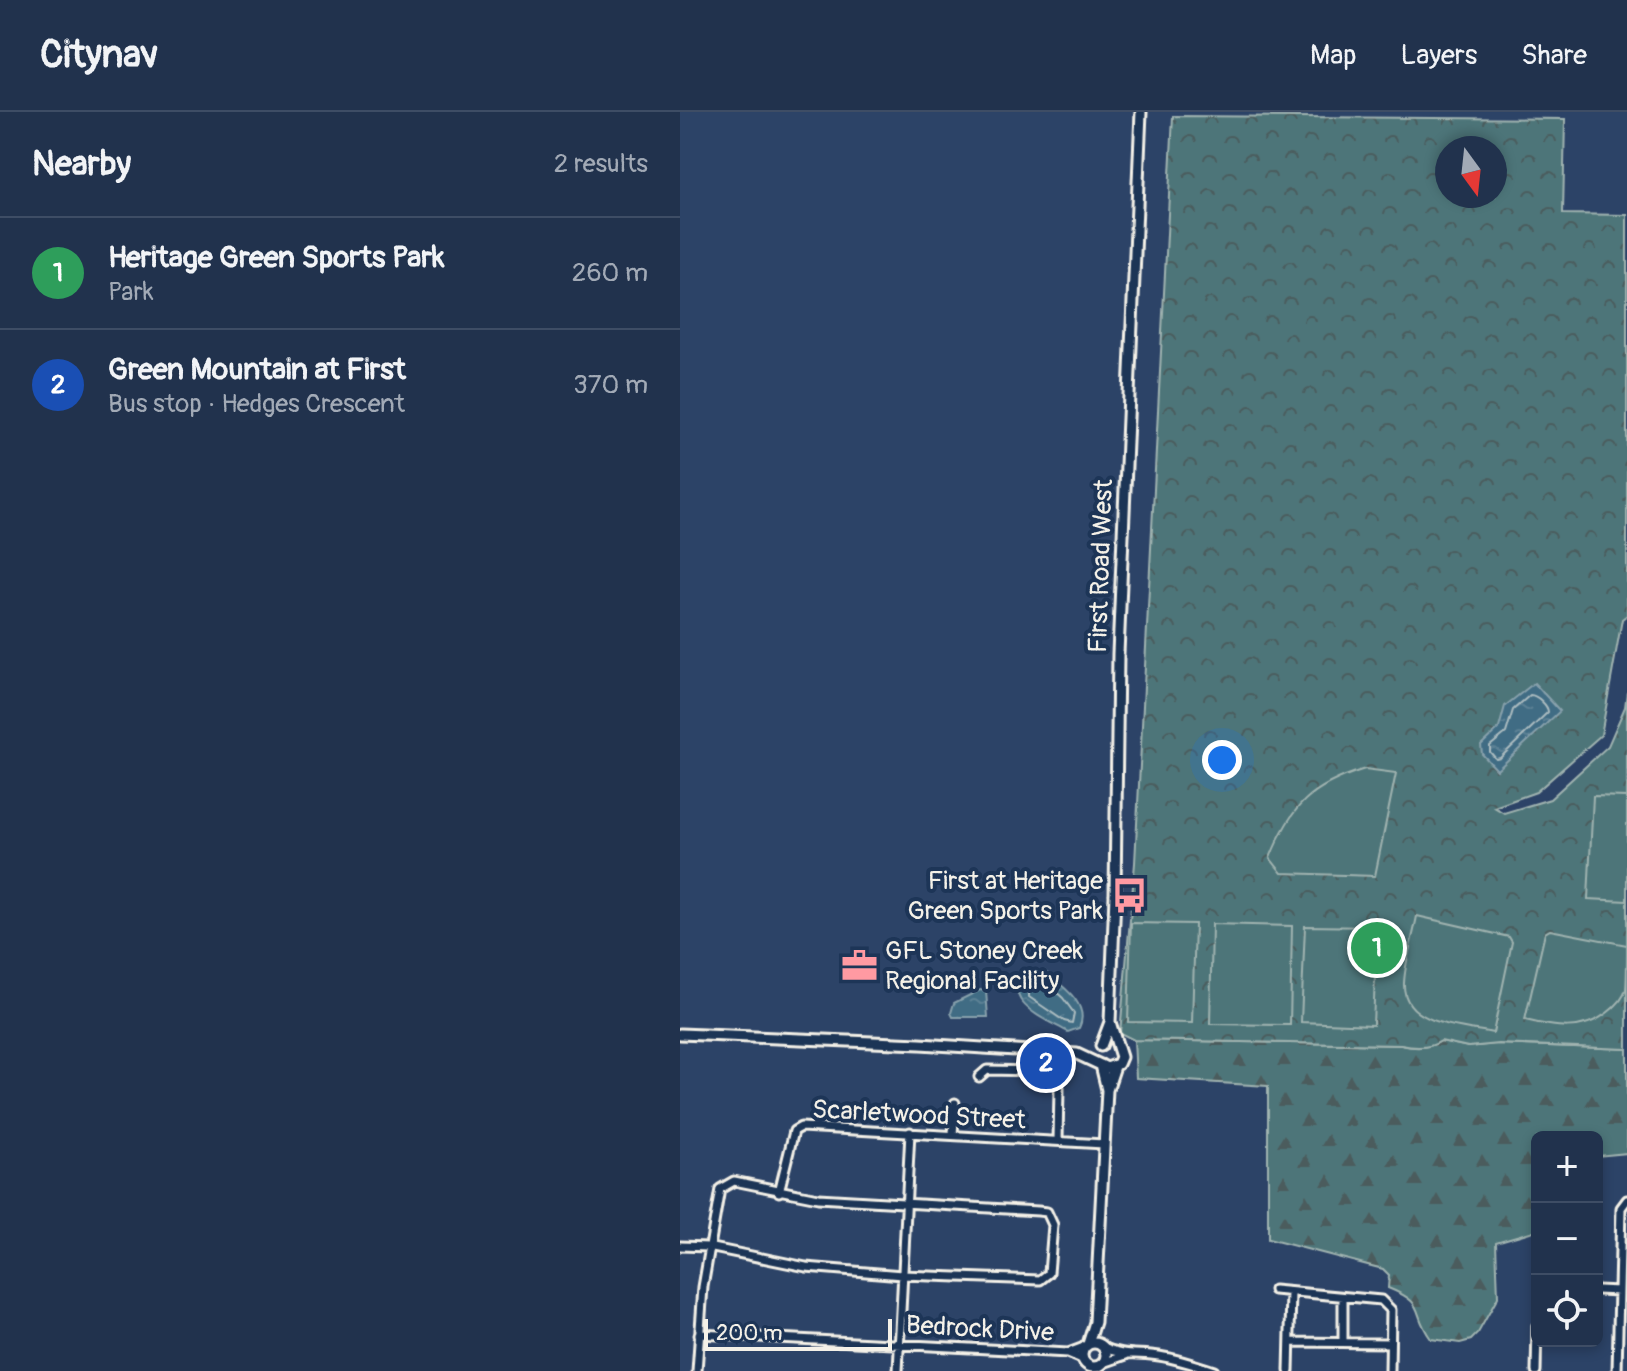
<!DOCTYPE html>
<meta charset="utf-8">
<style>
body{margin:0;font-family:Pangolin,sans-serif;background:#293a54;color:#f1f3f6}
.controls{position:absolute;right:24px;bottom:24px;display:grid;overflow:hidden;border-radius:12px;box-shadow:0 4px 12px #0003}
.controls button{width:72px;height:72px;display:grid;place-items:center;padding:0;border:0;border-bottom:2px solid #3e4d65;background:#21324d;color:#f1f3f6;font:40px sans-serif}
.compass{position:absolute;left:755px;top:24px;width:72px;height:72px;border-radius:50%;background:#21324d;box-shadow:0 4px 12px #0003;rotate:165deg}
.scale{position:absolute;left:24px;bottom:20px;width:188px;box-sizing:border-box;padding-left:8px;border:4px solid #f4f1e8;border-top:0;font-size:22px;line-height:28px;white-space:nowrap;color:#f4f1e8;-webkit-text-stroke:6px #1d3557;paint-order:stroke}
.you{position:absolute;left:542px;top:648px;width:28px;height:28px;margin:-20px;border:6px solid #fff;border-radius:50%;background:#1a73e8;box-shadow:0 0 0 12px #1a73e833}
.badge{display:grid;place-items:center;width:52px;height:52px;border-radius:50%;background:#95b2f1;color:#fff;font-size:26px;font-weight:700}
.pin{position:absolute;translate:-50% -50%;border:4px solid #fff;box-shadow:0 2px 8px #0006}
.list{margin:0;padding:0;list-style:none}
h2{display:flex;justify-content:space-between;align-items:center;height:104px;margin:0;padding:0 32px;font-size:34px}
h2 small{font-size:26px;font-weight:400;color:#a2aab6}
.list li{display:grid;grid-template-columns:52px 1fr auto;gap:24px;align-items:center;box-sizing:border-box;height:112px;padding:0 32px;border-top:2px solid #3e4d65}
.list b{display:block;font-size:30px;white-space:nowrap}
.list p{margin:0;font-size:26px;white-space:nowrap;color:#a2aab6}
.list em{font-size:26px;font-style:normal;color:#a2aab6}
.icon{flex:none;width:44px;height:44px;fill:none;stroke:currentColor;stroke-width:2;stroke-linecap:round;stroke-linejoin:round}
.map{position:relative;flex:none;width:947px;height:1259px;overflow:hidden}
header{display:flex;align-items:center;gap:48px;box-sizing:border-box;height:112px;padding:0 40px;background:#21324d;border-bottom:2px solid #3e4d65}
header strong{font-size:38px}
nav{display:flex;gap:44px;margin-inline-start:auto;font-size:28px}
main{display:flex}
aside{flex:1;background:#21324d}
.map>svg:first-child{display:block}
.forest{fill:url(#forest-firs);stroke:#a0b3b0;stroke-width:2}
.park{fill:url(#park-crowns);stroke:#a0b3b0;stroke-width:2;fill-rule:evenodd}
.pitch{fill:#4d7579;stroke:#a0b3b0;stroke-width:2}
.water{fill:url(#water-ripples);stroke:#88a1ac;stroke-width:2}
.lines{fill:none;stroke-linecap:round;stroke-linejoin:round}
.shore{stroke:#acbcc0;stroke-width:2}
.minor-casing{stroke:#f4f1e8;stroke-width:13}
.tertiary-casing{stroke:#f4f1e8;stroke-width:15}
.minor{stroke:#1d3557;stroke-width:7}
.tertiary{stroke:#1d3557;stroke-width:9}
.labels{text-anchor:middle;stroke-width:8;stroke-linejoin:round;paint-order:stroke}
.street-label{font-size:26px;fill:#f4f1e8;stroke:#1d3557}
.poi-label{font-size:26px;fill:#f4f1e8;stroke:#1d3557;text-anchor:end}
</style>
<header>
<strong>Citynav</strong>
<nav><a>Map</a><a>Layers</a><a>Share</a></nav>
</header>
<main>
<aside>
<h2>Nearby<small>2 results</small></h2>
<ul class="list">
<li><span class="badge" style="background:#2e9e5b">1</span><div><b>Heritage Green Sports Park</b><p>Park</p></div><em>260 m</em></li>
<li><span class="badge" style="background:#1a4fb4">2</span><div><b>Green Mountain at First</b><p>Bus stop · Hedges Crescent</p></div><em>370 m</em></li>
</ul>
</aside>
<div class="map">
<svg width="947" height="1259" viewBox="0 0 947 1259">
<defs>
<pattern id="forest-firs" width="22" height="20" patternUnits="userSpaceOnUse" patternTransform="scale(2)"><rect width="22" height="20" fill="#4d7579"/><path d="M5 1l3.5 6h-7zM16 11l3.5 6h-7z" fill="#4b5c5d"/></pattern>
<pattern id="park-crowns" width="20" height="18" patternUnits="userSpaceOnUse" patternTransform="scale(2)"><rect width="20" height="18" fill="#4d7579"/><path d="M2 6a3 3 0 1 1 6 0M12 15a3 3 0 1 1 6 0" fill="none" stroke="#4b5c5d"/></pattern>
<pattern id="water-ripples" width="26" height="14" patternUnits="userSpaceOnUse" patternTransform="scale(2)"><rect width="26" height="14" fill="#406c84"/><path d="M2 4q2-2 4 0t4 0M15 11q2-2 4 0t4 0" fill="none" stroke="#5c8195"/></pattern>
</defs>
<rect width="100%" height="100%" fill="#2c4367"/>
<filter id="ink" filterUnits="userSpaceOnUse"><feTurbulence type="fractalNoise" baseFrequency=".0125" numOctaves="2"/><feDisplacementMap in="SourceGraphic" scale="16" xChannelSelector="R" yChannelSelector="G"/><feConvolveMatrix kernelMatrix="1 2 1 2 8 2 1 2 1" color-interpolation-filters="sRGB"/></filter>
<g filter="url(#ink)">
<path class="forest" d="M454,928L721,933C734,936 749,937 761,929L788,935L816,932L947,937V1041L917,1044V1025H857V1118L816,1130L818,1185L798,1221L791,1228L780,1231L751,1227C730,1198 748,1192 708,1176L709,1163L703,1157L588,1127V974L456,966Z"/>
<path class="park" d="M493,4L885,7L883,102L947,103V503L942,507L921,623L856,680L814,695L824,701L870,687L928,634L945,595L947,580V937L819,932L788,935L761,929C749,937 735,936 721,933L454,928L440,921L455,751ZM767,36H815V84H767Z"/>
<path class="pitch" d="M685,657L716,661L695,764L602,761L590,746C611,694 630,674 685,657Z
M913,684L947,685V789L908,787Z
M737,804L829,825L832,830L813,921C784,915 722,913 724,871C725,849 733,826 737,804Z
M451,811L515,812L512,911L448,910Z
M532,812L612,814L610,913L530,912Z
M625,814L697,815L693,913L621,910Z
M870,818L947,833C947,846 947,864 946,877C944,886 935,895 927,901C901,921 874,915 845,908L865,821Z"/>
<path class="water" d="M854,571L880,599L817,658L802,642L801,633L819,616L825,594Z
M364,859C381,873 411,892 399,916L388,920C374,912 352,903 342,890C329,873 350,861 364,859Z
M300,878L306,879L308,905H273L271,901L274,891Z"/>
<g class="lines">
<path class="shore" d="M850,583C857,583 868,594 868,600L820,646L816,647L810,640V634L826,621L833,598Z
M363,868L383,886L394,901L392,911L384,909L349,885V873L355,868Z"/>
<defs>
<path id="minor" d="M299,965L307,958L366,959L374,963L379,976L378,1029
M273,1023L275,991
M99,1080L114,1019L121,1015L424,1032
M0,1134L28,1135L126,1155L222,1163L360,1168L369,1161L373,1113L367,1100L358,1099L138,1086L54,1069L40,1077L23,1175L17,1259
M594,1178L701,1188L711,1198L710,1259
M917,1178L939,1179
M19,1222L388,1241L402,1247
M610,1230L710,1231
M663,1230V1185
M423,1235C442,1244 459,1241 479,1244C498,1247 516,1253 534,1259
M388,1241L404,1235
M423,1251L446,1243
M218,1259L230,1020
M609,1259L611,1180
M856,1259L857,1214
M937,1259L941,1096L947,1088"/>
<path id="tertiary" d="M0,922L240,932L397,942L427,956L438,952L441,945L430,910
M421,934L430,910L435,783L438,542L461,0
M421,953L427,978
M402 1243a12 12 0 1 1 24 0a12 12 0 1 1-24 0Z
M408,1232L415,1210L427,978L435,954"/>
</defs>
<use href="#minor" class="minor-casing"/>
<use href="#tertiary" class="tertiary-casing"/>
<use href="#minor" class="minor"/>
<use href="#tertiary" class="tertiary"/>
</g>
</g>
<defs>
<symbol id="bus-bare" viewBox="-9 -9 18 18"><path d="M-5-6H5V4H4V6H2V4H-2V6H-4V4H-5ZM-3.5-4V0h7V-4ZM-3.5 1.2v1.5H-2V1.2ZM2 1.2v1.5H3.5V1.2Z" fill="#ff9aa2" stroke="#1d3557" stroke-width="2.5" paint-order="stroke"/></symbol>
<symbol id="office-bare" viewBox="-9 -9 18 18"><path d="M-6-3h4V-5.5h4V-3h4V5H-6ZM-1-4.5V-3h2v-1.5ZM-6 0V1H6V0Z" fill="#ff9aa2" stroke="#1d3557" stroke-width="2.5" paint-order="stroke"/></symbol>
</defs>
<g fill-rule="evenodd">
<use href="#bus-bare" x="424" y="758" width="51" height="51"/>
<use href="#office-bare" x="154" y="828" width="51" height="51"/>
</g>
<g class="labels">
<g class="street-label">
<text transform="translate(420 454) rotate(-88)" y="9">First Road West</text>
<text transform="translate(239 1002) rotate(3)" y="9">Scarletwood Street</text>
<text transform="translate(300 1216) rotate(3)" y="9">Bedrock Drive</text>
</g>
<g class="poi-label">
<text x="423" y="777">First at Heritage<tspan x="423" dy="30">Green Sports Park</tspan></text>
<text x="205" y="847" text-anchor="start">GFL Stoney Creek<tspan x="205" dy="30">Regional Facility</tspan></text>
</g>
</g>
</svg>
<div class="controls">
<button>+</button>
<button>−</button>
<button><svg class="icon" aria-label="locate" viewBox="0 0 24 24"><circle cx="12" cy="12" r="6"/><path d="M12 2v4M12 18v4M2 12h4M18 12h4"/></svg></button>
</div>
<svg class="compass" viewBox="-18 -18 36 36"><path d="M0-13l5 13h-10z" fill="#e53935"/><path d="M0 13l5-13h-10z" fill="#a2aab6"/></svg>
<div class="scale">200 m</div>
<div class="you"></div>
<div class="pin badge" style="left:697px;top:836px;background:#2e9e5b">1</div>
<div class="pin badge" style="left:366px;top:951px;background:#1a4fb4">2</div>
</div>
</main>
